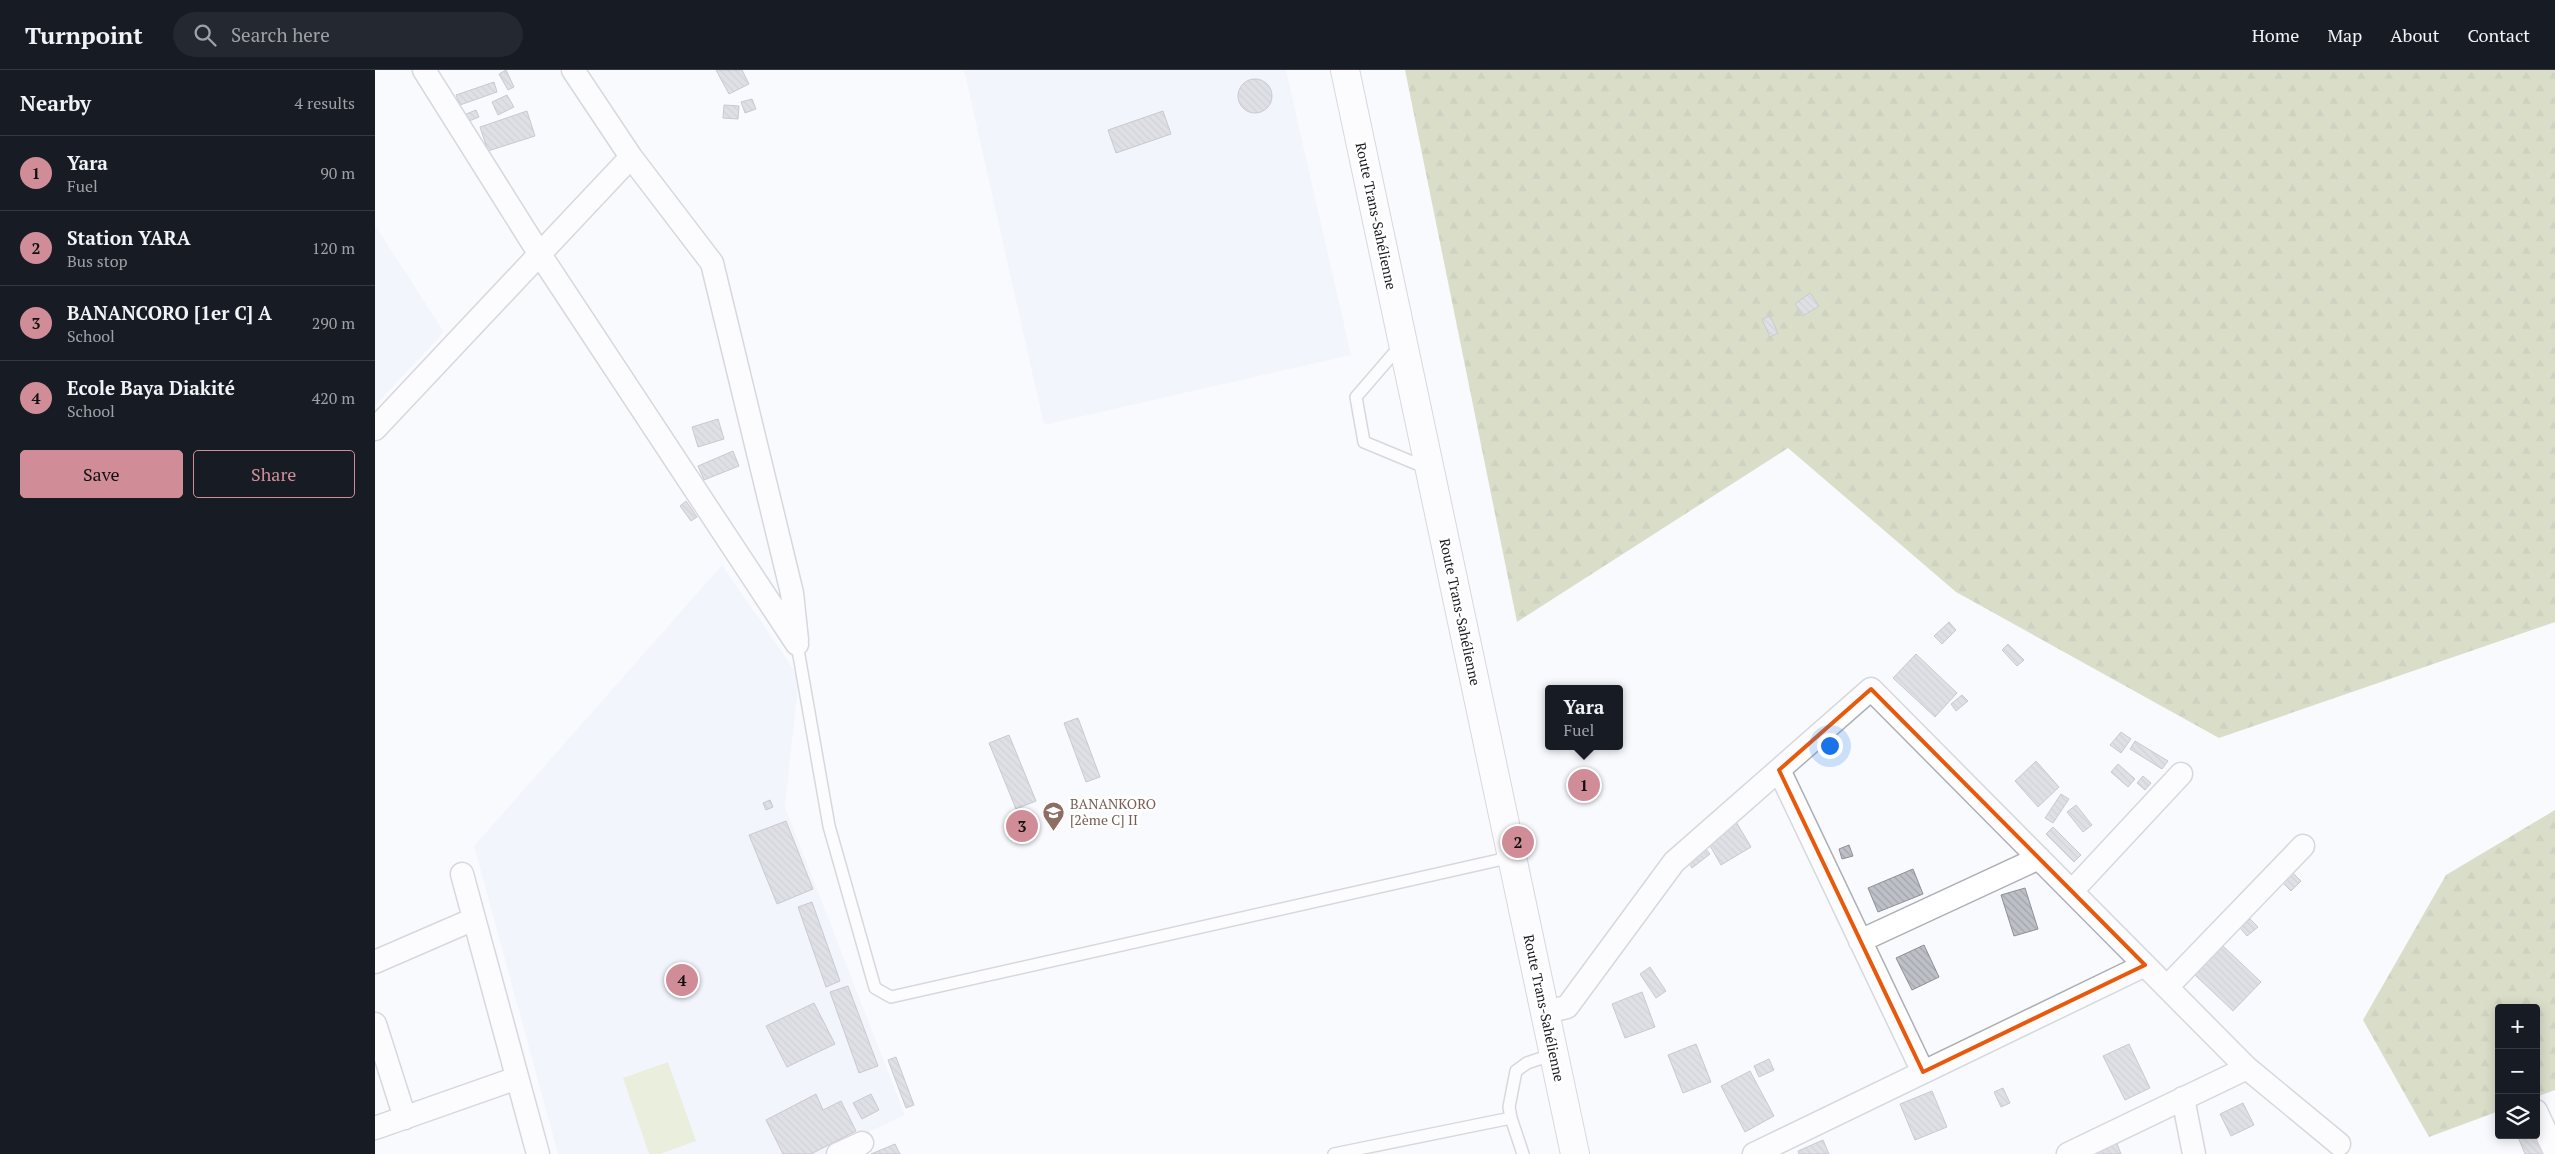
<!DOCTYPE html>
<meta charset="utf-8">
<style>
body{margin:0;font-family:"PT Serif",serif;background:#242831;color:#f1f3f6}
.controls{position:absolute;right:15px;bottom:15px;display:grid;overflow:hidden;border-radius:5px;box-shadow:0 2px 12px #0003}
.controls button{width:45px;height:45px;display:grid;place-items:center;padding:0;border:0;border-bottom:1px solid #363941;background:#171b24;color:#f1f3f6;font:25px sans-serif}
.you{position:absolute;left:1454px;top:675px;width:18px;height:18px;margin:-12px;border:4px solid #fff;border-radius:50%;background:#1a73e8;box-shadow:0 0 0 8px #1a73e833}
.badge{display:grid;place-items:center;width:32px;height:32px;border-radius:50%;background:#d08d97;color:#111;font-size:16px;font-weight:700}
.pin{position:absolute;translate:-50% -50%;border:2px solid #fff;box-shadow:0 1px 5px #0006}
.popup{position:absolute;left:1170px;top:615px;width:78px;height:65px;box-sizing:border-box;display:grid;place-content:center;border-radius:5px;background:#171b24;filter:drop-shadow(0 1px 4px #0005);font-size:16px;white-space:nowrap;color:#9ea1a6}
.popup b{font-size:19px;color:#f1f3f6}
.popup::after{content:'';position:absolute;left:50%;top:100%;margin-left:-10px;border:10px solid transparent;border-top-color:#171b24}
.list{margin:0;padding:0;list-style:none}
h2{display:flex;justify-content:space-between;align-items:center;height:65px;margin:0;padding:0 20px;font-size:21px}
h2 small{font-size:16px;font-weight:400;color:#9ea1a6}
.list li{display:grid;grid-template-columns:32px 1fr auto;gap:15px;align-items:center;box-sizing:border-box;height:75px;padding:0 20px;border-top:1px solid #363941}
.list b{display:block;font-size:19px;white-space:nowrap}
.list p{margin:0;font-size:16px;white-space:nowrap;color:#9ea1a6}
.list em{font-size:16px;font-style:normal;color:#9ea1a6}
.actions{display:flex;gap:10px;padding:15px 20px}
.actions a{flex:1;padding:11px 0;border:1px solid #d08d97;border-radius:5px;text-align:center;font-size:18px;color:#d08d97}
.actions .main{background:#d08d97;color:#111}
.icon{flex:none;width:28px;height:28px;fill:none;stroke:currentColor;stroke-width:2;stroke-linecap:round;stroke-linejoin:round}
.map{position:relative;flex:none;width:2180px;height:1084px;overflow:hidden}
header{display:flex;align-items:center;gap:30px;box-sizing:border-box;height:70px;padding:0 25px;background:#171b24;border-bottom:1px solid #363941}
header strong{font-size:24px}
nav{display:flex;gap:28px;margin-inline-start:auto;font-size:18px}
.search{width:350px;height:45px;background:#242831;display:flex;align-items:center;gap:12px;box-sizing:border-box;padding:0 18px;border-radius:28px;color:#9ea1a6;font-size:19px}
main{display:flex}
aside{flex:1;background:#171b24}
.map>svg:first-child{display:block}
.built{fill:#ecf0fc}
.forest{fill:url(#forest-firs)}
.pitch{fill:#d7e0b4}
.building{fill:url(#building-back-hatch);stroke:#8d8f97}
.lines{fill:none;stroke-linecap:round;stroke-linejoin:round}
.lane-casing{stroke:#adafb7;stroke-width:14}
.street-casing{stroke:#adafb7;stroke-width:25}
.highway-casing{stroke:#adafb7;stroke-width:30}
.lane{stroke:#fff;stroke-width:11}
.street{stroke:#fff;stroke-width:22}
.highway{stroke:#fff;stroke-width:28}
.marked{fill:none;stroke:#e8590c;stroke-width:4;stroke-linejoin:round}
.labels{text-anchor:middle;stroke-width:5;stroke-linejoin:round;paint-order:stroke}
.street-label{font-size:14px;fill:#1b1c1f;stroke:#fff}
.education-label{font-size:14px;fill:#785e54;stroke:#fff;text-anchor:start}
</style>
<header>
<strong>Turnpoint</strong>
<div class="search"><svg class="icon" aria-label="search" viewBox="0 0 24 24"><circle cx="10" cy="10" r="6"/><path d="M15 15l6 6"/></svg>Search here</div>
<nav><a>Home</a><a>Map</a><a>About</a><a>Contact</a></nav>
</header>
<main>
<aside>
<h2>Nearby<small>4 results</small></h2>
<ul class="list">
<li><span class="badge">1</span><div><b>Yara</b><p>Fuel</p></div><em>90 m</em></li>
<li><span class="badge">2</span><div><b>Station YARA</b><p>Bus stop</p></div><em>120 m</em></li>
<li><span class="badge">3</span><div><b>BANANCORO [1er C] A</b><p>School</p></div><em>290 m</em></li>
<li><span class="badge">4</span><div><b>Ecole Baya Diakité</b><p>School</p></div><em>420 m</em></li>
</ul>
<div class="actions"><a class="main">Save</a><a>Share</a></div>
</aside>
<div class="map">
<svg width="2180" height="1084" viewBox="0 0 2180 1084">
<defs>
<pattern id="forest-firs" width="22" height="20" patternUnits="userSpaceOnUse" patternTransform="scale(1.25)"><rect width="22" height="20" fill="#b3bd8a"/><path d="M5 1l3.5 6h-7zM16 11l3.5 6h-7z" fill="#99a277"/></pattern>
<pattern id="building-back-hatch" width="6" height="6" patternUnits="userSpaceOnUse" patternTransform="scale(1.25)"><rect width="6" height="6" fill="#bec0c8"/><path d="M-1 5l2 2M0 0l6 6M5-1l2 2" fill="none" stroke="#a3a4ab"/></pattern>
</defs>
<rect width="100%" height="100%" fill="#f9fafe"/>
<path class="built" d="M589,0H911L976,285L669,355Z
M0,155L69,262L0,336Z
M347,495L424,607L410,737L530,1045L447,1084H183L99,776Z"/>
<path class="forest" d="M1030,0H2180V552L1844,668L1581,522L1413,378L1142,552Z
M2180,740V1020L2161,1027V938H2124V1041L2054,1067L1988,950L2071,805Z"/>
<path class="pitch" d="M293,992L321,1071L285,1084H274L248,1008Z"/>
<path class="building" d="M131,0L139,17L133,20L124,4Z
M341,0H367L374,14L354,24Z
M863 26a17 17 0 1 1 34 0a17 17 0 1 1-34 0Z
M119,12L122,22L85,35L81,25Z
M132,25L139,37L123,45L117,32Z
M377,29L381,39L370,43L366,32Z
M349,35L364,36L363,49L348,48Z
M101,40L104,47L87,54L84,47Z
M152,41L160,66L113,81L105,57Z
M788,41L796,64L741,83L733,60Z
M1435,223L1444,236L1428,246L1420,234Z
M1395,246L1403,263L1395,267L1387,249Z
M343,349L349,369L323,377L317,357Z
M358,381L364,396L329,410L323,396Z
M311,431L322,447L316,451L305,436Z
M1574,552L1581,560L1567,574L1559,566Z
M1633,574L1649,590L1642,596L1627,580Z
M1541,584L1582,623L1560,647L1518,608Z
M1587,625L1593,631L1581,641L1576,634Z
M703,648L725,707L711,712L689,653Z
M1746,662L1756,669L1746,683L1735,675Z
M634,665L661,731L641,739L614,673Z
M1760,671L1793,691L1787,699L1755,679Z
M1661,691L1684,717L1663,737L1640,711Z
M1743,694L1760,709L1753,717L1736,702Z
M1768,706L1776,713L1770,720L1762,713Z
M1686,724L1694,729L1678,753L1670,748Z
M395,730L398,737L391,740L388,733Z
M1701,735L1717,755L1708,762L1692,742Z
M1360,750L1376,777L1346,795L1330,767Z
M411,751L438,819L402,834L374,765Z
M1678,757L1706,785L1699,792L1671,764Z
M1327,774L1335,784L1317,798L1310,788Z
M1474,775L1478,786L1467,789L1464,779Z
M1538,799L1548,824L1503,842L1493,818Z
M1916,801L1926,811L1916,821L1906,811Z
M1650,818L1663,859L1639,866L1626,825Z
M437,832L465,911L451,917L423,837Z
M1875,849L1883,857L1872,866L1865,858Z
M1549,875L1564,907L1537,920L1521,888Z
M1848,876L1886,912L1858,941L1820,905Z
M1275,897L1291,921L1281,928L1265,904Z
M473,916L503,996L484,1003L455,922Z
M1267,922L1280,957L1250,968L1237,934Z
M439,933L460,974L412,997L391,956Z
M1321,974L1336,1012L1308,1023L1293,985Z
M1754,974L1775,1018L1750,1030L1728,986Z
M521,987L539,1035L531,1038L513,990Z
M1394,989L1399,1000L1384,1007L1379,996Z
M1375,1001L1399,1046L1370,1062L1346,1016Z
M1628,1018L1635,1033L1626,1037L1619,1022Z
M1557,1021L1572,1057L1540,1070L1525,1034Z
M441,1024L448,1040L466,1031L481,1061L436,1084H408L391,1050Z
M496,1024L504,1040L487,1049L478,1033Z
M1868,1033L1879,1055L1856,1066L1845,1044Z
M2146,1065H2161L2172,1084H2150L2143,1067Z
M1448,1070L1454,1084H1424L1423,1081Z
M1741,1071L1746,1084H1711Z
M520,1074L525,1084H496Z"/>
<g class="lines">
<defs>
<path id="lane" d="M1025,276L981,327L989,372L1054,399
M422,574L454,756L500,918L516,927L1137,787
M1136,1048L1148,1084
M959,1084L1136,1048L1134,1037L1141,1001L1152,993L1179,984"/>
<path id="street" d="M49,0L164,183L422,574
M198,0L256,87L337,193L417,523L422,570
M0,359L256,87
M1404,700L1548,1002
M87,804L163,1084
M1697,821L1806,704
M1485,871L1664,788
M0,892L99,849
M1792,917L1928,776
M1170,942L1192,937L1299,792L1496,619L1872,998L1964,1074
M0,954L30,1048
M1808,1028L1819,1084
M2161,1041L2180,1082
M0,1058L142,1008
M463,1084L487,1073
M1379,1084L1770,895
M1693,1084L1872,998"/>
<path id="highway" d="M970,0L1200,1084"/>
</defs>
<use href="#lane" class="lane-casing"/>
<use href="#street" class="street-casing"/>
<use href="#highway" class="highway-casing"/>
<use href="#lane" class="lane"/>
<use href="#street" class="street"/>
<use href="#highway" class="highway"/>
</g>
<path d="M0 0H2180V1084H0ZM1496,619L1770,895L1548,1002L1404,700Z" fill="#f9fafe" fill-opacity=".55" fill-rule="evenodd"/>
<path class="marked" d="M1496,619L1770,895L1548,1002L1404,700Z"/>
<defs>
<symbol id="school-pin" viewBox="-11 -11 22 30"><path d="M0 17L-7.5 6A9.5 9.5 0 1 1 7.5 6Z" fill="#8d6e63" stroke="#fff"/><path d="M0-5L7-2L0 1L-7-2ZM-4 1L0 2.5L4 1V4Q0 6-4 4Z" fill="#fff"/></symbol>
</defs>
<g fill-rule="evenodd">
<use href="#school-pin" x="666" y="730" width="25" height="34"/>
</g>
<g class="labels">
<g class="street-label">
<text transform="translate(1001 146) rotate(78)" y="5">Route Trans-Sahélienne</text>
<text transform="translate(1085 542) rotate(78)" y="5">Route Trans-Sahélienne</text>
<text transform="translate(1169 938) rotate(78)" y="5">Route Trans-Sahélienne</text>
</g>
<g class="education-label">
<text x="695" y="739">BANANKORO<tspan x="695" dy="16">[2ème C] II</tspan></text>
</g>
</g>
</svg>
<div class="controls">
<button>+</button>
<button>−</button>
<button><svg class="icon" aria-label="layers" viewBox="0 0 24 24"><path d="M12 4l9 5-9 5-9-5zM3 14l9 5 9-5"/></svg></button>
</div>
<div class="you"></div>
<div class="pin badge" style="left:1209px;top:715px">1</div>
<div class="popup"><b>Yara</b>Fuel</div>
<div class="pin badge" style="left:1143px;top:772px">2</div>
<div class="pin badge" style="left:647px;top:756px">3</div>
<div class="pin badge" style="left:307px;top:910px">4</div>
</div>
</main>
